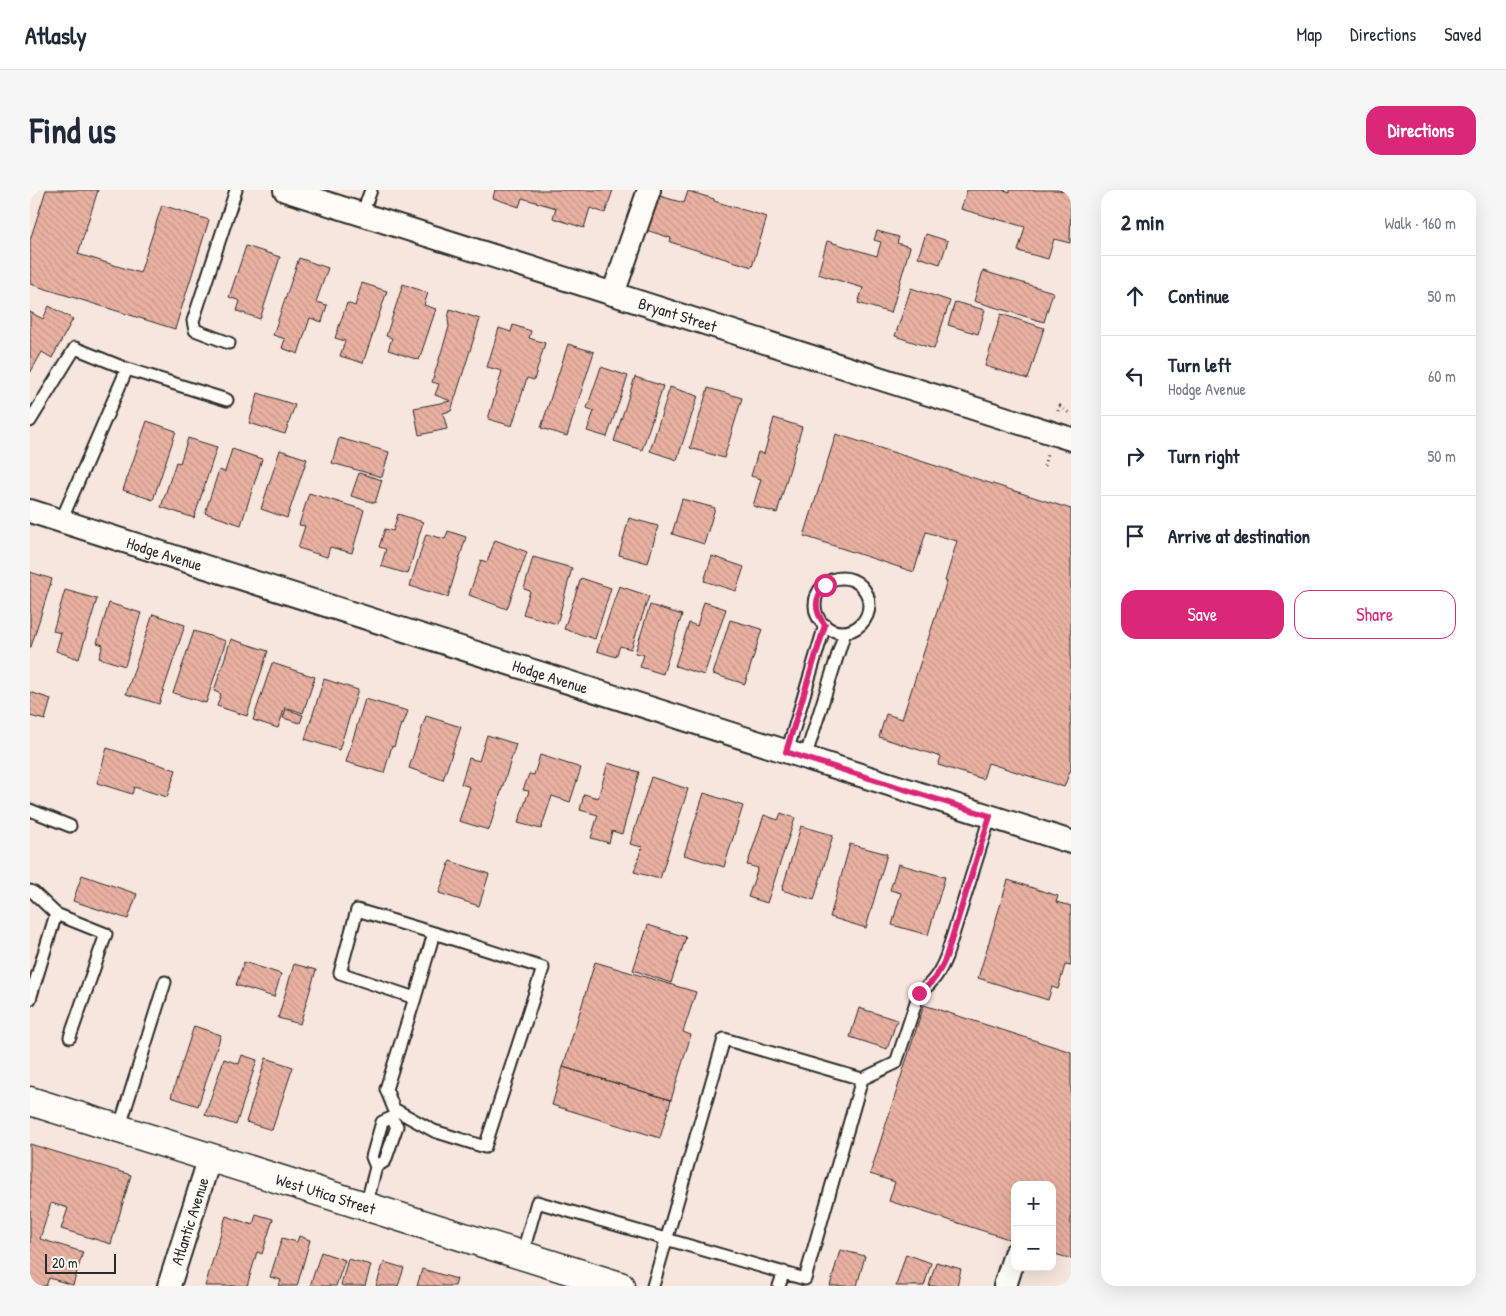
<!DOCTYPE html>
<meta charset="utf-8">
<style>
body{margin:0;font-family:"Patrick Hand",sans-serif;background:#f6f6f7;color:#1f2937}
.controls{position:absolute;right:15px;bottom:15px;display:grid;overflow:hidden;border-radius:10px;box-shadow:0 5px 20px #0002}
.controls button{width:45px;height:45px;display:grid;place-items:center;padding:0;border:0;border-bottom:1px solid #e0e1e3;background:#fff;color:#1f2937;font:25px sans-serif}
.scale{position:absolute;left:15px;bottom:12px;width:71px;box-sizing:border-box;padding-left:5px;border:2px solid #2b2b2b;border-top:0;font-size:14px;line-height:18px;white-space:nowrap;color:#2b2b2b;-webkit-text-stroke:4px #fdfcf7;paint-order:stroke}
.stop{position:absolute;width:15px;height:15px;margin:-11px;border:4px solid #db2777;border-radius:50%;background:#fff}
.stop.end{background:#db2777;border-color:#fff;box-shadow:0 1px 5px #0008}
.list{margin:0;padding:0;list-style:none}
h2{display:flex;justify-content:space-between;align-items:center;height:65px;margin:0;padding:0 20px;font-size:21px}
h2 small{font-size:16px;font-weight:400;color:#747a83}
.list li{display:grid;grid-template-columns:32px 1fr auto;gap:15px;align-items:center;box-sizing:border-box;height:80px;padding:0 20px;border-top:1px solid #e0e1e3}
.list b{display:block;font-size:19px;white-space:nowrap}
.list p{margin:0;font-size:16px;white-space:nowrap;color:#747a83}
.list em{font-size:16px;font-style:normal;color:#747a83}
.actions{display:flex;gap:10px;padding:15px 20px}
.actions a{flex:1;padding:11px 0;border:1px solid #db2777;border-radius:15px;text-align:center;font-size:18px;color:#db2777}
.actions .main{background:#db2777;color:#fff}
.icon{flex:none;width:28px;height:28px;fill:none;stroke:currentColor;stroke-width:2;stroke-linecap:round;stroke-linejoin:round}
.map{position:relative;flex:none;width:1041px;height:1096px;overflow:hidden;border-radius:15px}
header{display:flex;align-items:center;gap:30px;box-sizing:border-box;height:70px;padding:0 25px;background:#fff;border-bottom:1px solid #e0e1e3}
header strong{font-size:24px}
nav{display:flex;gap:28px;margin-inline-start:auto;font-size:18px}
.intro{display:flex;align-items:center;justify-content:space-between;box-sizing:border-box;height:120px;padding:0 30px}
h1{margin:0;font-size:35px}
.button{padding:12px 22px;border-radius:15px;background:#db2777;color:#fff;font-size:18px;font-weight:700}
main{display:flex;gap:30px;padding:0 30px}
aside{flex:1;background:#fff;border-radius:15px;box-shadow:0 5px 20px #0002}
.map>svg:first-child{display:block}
.building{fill:url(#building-back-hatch);stroke:#2b2b2b}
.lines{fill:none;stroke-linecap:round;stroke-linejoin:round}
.service-casing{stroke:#2b2b2b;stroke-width:15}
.minor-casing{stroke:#2b2b2b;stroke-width:26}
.tertiary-casing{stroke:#2b2b2b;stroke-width:31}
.path{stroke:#2b2b2b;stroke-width:3;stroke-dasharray:1 4;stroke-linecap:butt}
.service{stroke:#fdfcf7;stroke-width:11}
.minor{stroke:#fdfcf7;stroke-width:22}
.tertiary{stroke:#fdfcf7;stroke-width:28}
.route{stroke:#db2777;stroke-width:6}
.labels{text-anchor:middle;stroke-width:4;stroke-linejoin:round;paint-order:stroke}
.street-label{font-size:16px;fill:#2b2b2b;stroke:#fdfcf7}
</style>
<header>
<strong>Atlasly</strong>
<nav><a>Map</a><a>Directions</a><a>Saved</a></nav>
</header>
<div class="intro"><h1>Find us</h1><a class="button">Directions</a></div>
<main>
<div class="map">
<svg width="1041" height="1096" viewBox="0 0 1041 1096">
<defs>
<pattern id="building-back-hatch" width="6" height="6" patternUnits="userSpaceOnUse" patternTransform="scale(1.25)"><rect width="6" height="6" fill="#e9b1a1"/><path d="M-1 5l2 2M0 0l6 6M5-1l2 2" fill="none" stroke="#c8988b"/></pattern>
</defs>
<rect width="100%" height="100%" fill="#f7e6dd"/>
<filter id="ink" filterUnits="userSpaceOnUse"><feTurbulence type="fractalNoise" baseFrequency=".02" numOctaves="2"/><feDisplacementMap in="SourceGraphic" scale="10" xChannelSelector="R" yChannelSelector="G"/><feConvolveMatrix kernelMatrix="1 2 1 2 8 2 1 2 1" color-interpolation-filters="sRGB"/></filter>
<g filter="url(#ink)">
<path class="building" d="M16,0H68L48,64L110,83L132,15L179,30L145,139L0,94V50Z
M465,0H583L575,23L560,18L554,38L523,28L526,18L492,8L489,17L463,8Z
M937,0H974L980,2V0H1029L1041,3L1040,53L1024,49L1018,69L988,61L995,37L931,19Z
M658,1L684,9V11L737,27L722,77L640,52L641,48L616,40L626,5L654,13Z
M847,41L869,47L867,53L880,57L861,123L828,113L833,98L788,84L797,51L847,66L851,52L844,50Z
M896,44L918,51L910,74L888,67Z
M216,56L250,67L230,129L207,121L210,111L199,107Z
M269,68L298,78L286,112L297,115L292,132L280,128L268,164L252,158L255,149L243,145Z
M953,81L1023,102L1014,132L944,111Z
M332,93L357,101L333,173L310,166L315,151L305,148L317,113L325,116Z
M373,94L398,103L394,115L406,119L389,170L358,160L362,148L356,146Z
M881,98L920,111L904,159L865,146Z
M925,112L955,120L948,144L918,135Z
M19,116L43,129L22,168L12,162L0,183V122L13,129Z
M420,119L450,129L421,221L413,223L417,239L389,245L384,218L421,211L405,205L409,194L402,192L419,137L418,129Z
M971,124L1014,138L998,189L955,176Z
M483,135L501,141L499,148L515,153L504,190L497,188L482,236L458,229L472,181L457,177L469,138L481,142Z
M538,154L564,162L537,246L511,238Z
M571,177L598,186L577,247L557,241L564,221L557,218Z
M605,187L633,196L612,260L584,251Z
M640,197L668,206L647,270L620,261Z
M678,198L712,208L694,268L660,258Z
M228,203L265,215L255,244L219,233Z
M744,228L772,237L747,323L723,316L731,289L721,286L728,262L734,264Z
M117,231L146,241L123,310L93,300Z
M806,244L1041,319V579L1034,597L958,573L953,589L908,575L911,567L849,547L856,524L872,529L917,391H915L927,351L896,342L884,382L774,346Z
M158,248L187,257L164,328L131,317L146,272L150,273Z
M309,248L359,262L352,287L302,273Z
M202,259L232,269L211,335L175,323L189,280L195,282Z
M250,260L277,269L257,328L231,319Z
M329,283L352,290L345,313L321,306Z
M279,303L334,320L322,363L300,357L297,367L268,358L275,336L269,335Z
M652,309L685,318L674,354L642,344Z
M368,324L393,332L378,384L351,376L356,359L349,357L355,339L363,341Z
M599,328L628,336L618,373L589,365Z
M418,341L436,347L418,407L380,396L396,344L415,349Z
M465,350L497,362L477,419L439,405L451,370L457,372Z
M682,366L714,377L706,401L674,391Z
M503,367L542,378L527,434L493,424L500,401L494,399Z
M0,382L22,389L1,457H0Z
M551,388L581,398L565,449L534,439Z
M589,396L619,406L601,459L590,456L586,467L567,461Z
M35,400L67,409L49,469L26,461L31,443L23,441Z
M674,412L696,419L674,485L645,476L659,433L667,436Z
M79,413L111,423L95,476L69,468L73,455L67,453Z
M620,415L652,425L633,484L610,477L614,465L605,463Z
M123,424L155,435L129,514L96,504Z
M700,430L732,439L715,494L683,484Z
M164,441L196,451L176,513L143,503Z
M201,449L238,461L217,526L187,516L191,504L184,501Z
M242,473L285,487L273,523L255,517L248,538L223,530Z
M294,489L328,500L309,560L275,549Z
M0,502L21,509L15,530L0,526Z
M335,509L378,521L373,535L371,534L364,557L362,556L354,583L316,572Z
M256,519L273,525L270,533L253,528Z
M396,526L431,537L413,590L379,578Z
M457,545L486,554L459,640L429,631L440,597L431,594L439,568L449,571Z
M77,558L146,580L137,607L104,597L102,604L67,593Z
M510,565L551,578L540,612L522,606L511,639L488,633L499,601L493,600L499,584L504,585Z
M578,573L609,582L592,644L582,641L579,653L561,648L568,625L550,620L554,604L568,608Z
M621,587L658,599L630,689L604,682L612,657L600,654Z
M674,603L713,616L694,677L654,665Z
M751,623L765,628L737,713L718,707L728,678L717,675L734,625L748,630Z
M771,636L803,645L784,710L752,700Z
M820,654L857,664L836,738L800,727Z
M420,671L459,684L449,716L409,703Z
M868,674L915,687L898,745L862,735L871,703L860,700Z
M52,685L107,704L98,729L43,711Z
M978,690L1028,706L1026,712L1041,716V776L1035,775L1028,799L1022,797L1018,810L948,788Z
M618,735L656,747L641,793L603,780Z
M214,772L251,784L244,807L206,795Z
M565,772L666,802L653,842L661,845L641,910L533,877Z
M264,774L286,780L270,834L248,828Z
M894,815L1041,862V1069L1022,1063V995H985V1051L859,1011L865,992L840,984Z
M829,818L867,830L857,859L820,847Z
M164,836L191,845L168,916L141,907Z
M212,865L227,870L206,935L175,925L194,869L209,874Z
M236,868L263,877L242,940L216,932Z
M533,877L641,910L630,948L522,915Z
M0,954L101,985L81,1054L31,1039L38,1018L21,1013L10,1049L53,1062L43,1095L19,1088L16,1096H0Z
M226,1024L243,1029L232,1064L227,1062L217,1096H175L196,1026L223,1035Z
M269,1046L280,1050L267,1096H249L251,1090L240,1087L252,1048L267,1052Z
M810,1060L835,1066L827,1096H800Z
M291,1062L315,1070L306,1096H280Z
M876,1064L901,1073L894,1096H866Z
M318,1069L341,1075L335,1096H313L311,1095Z
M354,1072L374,1078L368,1096H346Z
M906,1072L931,1079L927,1096H899Z
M392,1079L427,1089L425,1096H387Z"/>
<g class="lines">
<defs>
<path id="service" d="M332,24L341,0
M199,153L165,140L163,131L206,0
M0,231L45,158L97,179L197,210
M31,331L97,179
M785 415a27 27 0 1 1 54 0a27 27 0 1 1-54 0Z
M757,562L795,435
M775,568L815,442
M0,620L40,636
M0,701L4,703L26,724
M385,808L404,743L513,778L455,957L404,941L364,919L356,899L385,808L310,783L327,720L404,743
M0,809L26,724L76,744L40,847
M89,939L135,792
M346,977L355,971L367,936L361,928
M336,1016L346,977L342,967L352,932L361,928
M492,1065L507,1012L775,1089L832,889
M623,1096L694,849L832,889L866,873L889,803C903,793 910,782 916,767L960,627
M749,1096L754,1082"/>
<g id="minor">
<path id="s1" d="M255,0L1041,249"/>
<path d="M583,104L619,0"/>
<path id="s2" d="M0,321L1041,652"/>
<path id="s3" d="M139,1096L180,967"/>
<path d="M975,1096L985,1064"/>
</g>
<g id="tertiary">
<path id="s4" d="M0,911L590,1096"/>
</g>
</defs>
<use href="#service" class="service-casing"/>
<use href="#minor" class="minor-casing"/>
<use href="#tertiary" class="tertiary-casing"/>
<path class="path" d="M1028,221L1030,216L1039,223
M1014,276L1017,265"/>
<use href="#service" class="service"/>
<use href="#minor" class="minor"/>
<use href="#tertiary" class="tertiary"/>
</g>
</g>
<g class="lines" filter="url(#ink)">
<path class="route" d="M795,395C784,409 784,421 795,435L756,562L960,626L916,767C910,782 903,793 889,803"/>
</g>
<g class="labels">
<g class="street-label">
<text dy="6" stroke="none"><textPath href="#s1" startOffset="412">Bryant Street</textPath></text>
<text dy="6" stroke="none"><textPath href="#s2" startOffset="141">Hodge Avenue</textPath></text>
<text dy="6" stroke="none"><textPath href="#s2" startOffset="546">Hodge Avenue</textPath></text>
<text dy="6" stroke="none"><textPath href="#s4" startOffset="310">West Utica Street</textPath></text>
<text dy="6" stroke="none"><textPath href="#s3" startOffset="68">Atlantic Avenue</textPath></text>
</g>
</g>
</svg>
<div class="controls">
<button>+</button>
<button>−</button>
</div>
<div class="scale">20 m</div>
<div class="stop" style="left:795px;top:395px"></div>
<div class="stop end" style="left:889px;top:803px"></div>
</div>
<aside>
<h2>2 min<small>Walk · 160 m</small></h2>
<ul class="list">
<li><svg class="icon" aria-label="ahead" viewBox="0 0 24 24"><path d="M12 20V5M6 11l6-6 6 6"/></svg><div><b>Continue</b></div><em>50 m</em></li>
<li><svg class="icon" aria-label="left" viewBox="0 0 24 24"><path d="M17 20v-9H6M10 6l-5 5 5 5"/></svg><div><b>Turn left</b><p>Hodge Avenue</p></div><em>60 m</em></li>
<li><svg class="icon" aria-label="right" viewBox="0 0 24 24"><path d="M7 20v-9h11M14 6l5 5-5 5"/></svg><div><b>Turn right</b></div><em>50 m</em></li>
<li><svg class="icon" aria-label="arrive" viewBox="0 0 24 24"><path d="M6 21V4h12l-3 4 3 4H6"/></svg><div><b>Arrive at destination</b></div></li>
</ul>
<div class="actions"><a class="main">Save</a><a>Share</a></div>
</aside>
</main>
